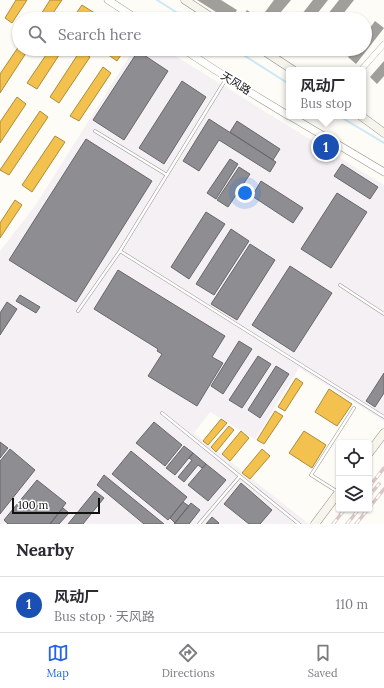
<!DOCTYPE html>
<meta charset="utf-8">
<style>
body{margin:0;font-family:Lora,"Noto Sans SC",serif;background:#f7f7f7;color:#2b2b33}
.controls{position:absolute;right:12px;bottom:12px;display:grid;overflow:hidden;border-radius:4px;box-shadow:0 1px 3px #0004}
.controls button{width:36px;height:36px;display:grid;place-items:center;padding:0;border:0;border-bottom:1px solid #e1e1e2;background:#fff;color:#2b2b33;font:20px sans-serif}
.scale{position:absolute;left:12px;bottom:10px;width:88px;box-sizing:border-box;padding-left:4px;border:2px solid #111;border-top:0;font-size:11px;line-height:14px;white-space:nowrap;color:#111;-webkit-text-stroke:3px #fff;paint-order:stroke}
.you{position:absolute;left:245px;top:193px;width:14px;height:14px;margin:-10px;border:3px solid #fff;border-radius:50%;background:#1a73e8;box-shadow:0 0 0 6px #1a73e833}
.badge{display:grid;place-items:center;width:26px;height:26px;border-radius:50%;background:#2563eb;color:#fff;font-size:13px;font-weight:700}
.pin{position:absolute;translate:-50% -50%;border:2px solid #fff;box-shadow:0 1px 4px #0006}
.popup{position:absolute;left:286px;top:67px;width:80px;height:52px;box-sizing:border-box;display:grid;place-content:center;border-radius:4px;background:#fff;filter:drop-shadow(0 1px 3px #0005);font-size:13px;white-space:nowrap;color:#7c7c81}
.popup b{font-size:15px;color:#2b2b33}
.popup::after{content:'';position:absolute;left:50%;top:100%;margin-left:-8px;border:8px solid transparent;border-top-color:#fff}
.list{margin:0;padding:0;list-style:none}
h2{display:flex;justify-content:space-between;align-items:center;height:52px;margin:0;padding:0 16px;font-size:17px}
h2 small{font-size:13px;font-weight:400;color:#7c7c81}
.list li{display:grid;grid-template-columns:26px 1fr auto;gap:12px;align-items:center;box-sizing:border-box;height:56px;padding:0 16px;border-top:1px solid #e1e1e2}
.list b{display:block;font-size:15px;white-space:nowrap}
.list p{margin:0;font-size:13px;white-space:nowrap;color:#7c7c81}
.list em{font-size:13px;font-style:normal;color:#7c7c81}
.icon{flex:none;width:22px;height:22px;fill:none;stroke:currentColor;stroke-width:2;stroke-linecap:round;stroke-linejoin:round}
.map{position:relative;flex:none;width:384px;height:524px;overflow:hidden}
.search{position:absolute;background:#fff;box-shadow:0 1px 3px #0004;left:12px;right:12px;top:12px;height:44px;display:flex;align-items:center;gap:10px;box-sizing:border-box;padding:0 14px;border-radius:22px;color:#7c7c81;font-size:15px}
.sheet{height:108px;background:#fff}
nav{display:flex;justify-content:space-around;align-items:center;box-sizing:border-box;height:56px;border-top:1px solid #e1e1e2;background:#fff;font-size:11px;color:#7c7c81}
nav a{display:grid;justify-items:center;gap:2px}
nav .on{color:#2563eb}
.map>svg:first-child{display:block}
.industrial{fill:#f5f0f3}
.homes{fill:#f2c14e;stroke:#ae8c3c}
.industry{fill:#8d8d92;stroke:#68686b}
.lines{fill:none;stroke-linecap:round;stroke-linejoin:round}
.stream{stroke:#cde8f7;stroke-width:2}
.building{fill:#a19f9c}
.service-casing{stroke:#979795;stroke-width:3.5}
.minor-casing{stroke:#979795;stroke-width:6}
.tertiary-casing{stroke:#979795;stroke-width:8}
.secondary-casing{stroke:#8e8d8b;stroke-width:9}
.service{stroke:#fffffe;stroke-width:2.5}
.minor{stroke:#fffffe;stroke-width:5.5}
.tertiary{stroke:#fffffe;stroke-width:7}
.secondary{stroke:#f6f4eb;stroke-width:8}
.rail-casing{stroke:#d9c6c7;stroke-width:3.5}
.rail{stroke:#fff;stroke-width:2;stroke-dasharray:6;stroke-linecap:butt}
.labels{text-anchor:middle;stroke-width:4;stroke-linejoin:round;paint-order:stroke}
.street-label{font-size:11px;fill:#111;stroke:#fff}
</style>
<div class="map">
<svg width="384" height="524" viewBox="0 0 384 524">
<rect width="100%" height="100%" fill="#fdfcf7"/>
<path class="industrial" d="M134,49H164L384,185V421L299,368L255,439L210,412L194,433L309,524H0V251L35,206Z"/>
<path class="homes" d="M16,0H27L12,23L5,18Z
M50,0H62L49,19H38Z
M82,5L104,19H72Z
M19,46V49L28,50L0,93V74Z
M50,49H63L37,89L27,83Z
M100,49H125L117,61Z
M80,51L90,57L59,103L50,97Z
M103,67L111,73L79,121L70,116Z
M17,97L26,104L0,143V122Z
M40,111L48,117L9,175L0,170Z
M55,136L65,142L32,192L22,185Z
M15,200L22,205L0,238V223Z
M296,378L303,383L285,411L278,407Z
M329,389L352,404L337,426L315,412Z
M275,411L283,416L264,444L257,440Z
M221,419L227,423L208,445L203,441Z
M229,426L234,430L216,452L211,447Z
M241,431L249,438L230,461L222,454Z
M304,431L326,445L312,468L289,453Z
M262,449L270,456L250,479L242,473Z"/>
<path class="industry" d="M138,51L168,71L124,140L93,120Z
M182,81L206,97L164,164L139,148Z
M209,119L276,162L270,172L219,140L199,171L183,161Z
M237,121L280,149L273,160L230,132Z
M86,139L152,181L76,302L9,260Z
M230,159L238,164L216,199L207,193Z
M342,164L378,187L370,199L334,176Z
M239,167L250,174L228,207L217,200Z
M261,181L303,208L293,223L252,196Z
M337,193L367,212L331,268L301,249Z
M206,212L225,224L189,279L171,267Z
M231,229L249,241L214,295L196,284Z
M250,244L275,260L237,320L211,304Z
M290,266L332,293L294,352L252,325Z
M118,270L225,336L212,357L223,363L197,406L148,376L162,354L157,351L158,349L94,309Z
M20,295L40,307L36,313L16,301Z
M7,302L17,309L0,335V313Z
M239,341L252,349L223,394L211,386Z
M258,356L271,364L242,408L229,400Z
M276,366L289,374L260,418L248,410Z
M384,373V393L375,407L366,401Z
M154,422L182,445L165,466L136,443Z
M0,442L8,448L0,458Z
M184,446L193,453L175,475L166,468Z
M10,449L35,470L0,514V461Z
M131,451L187,497L168,520L112,474Z
M193,453L206,464L202,468L198,465L184,482L178,477L192,460L189,458Z
M206,464L226,480L208,501L188,485Z
M104,475L164,524H144L97,485Z
M37,480L66,503L50,524H8L4,520Z
M241,483L272,510L260,524H249L224,504Z
M95,491L104,498L83,524H68Z
M183,502L189,506L175,523L170,518Z
M191,503L200,510L189,524H174Z
M63,508L69,513L59,524H50Z
M212,517L219,523L218,524H206Z"/>
<g class="lines">
<path class="stream" d="M157,0L187,19
M234,49L289,84
M339,116L384,143"/>
</g>
<path class="building" d="M197,0H221L237,10L231,19H227Z
M274,0H291L275,19H273L265,12Z
M313,0H328L313,19H298Z
M339,0H354L339,19H324Z
M247,10L260,19H241Z
M375,21L384,28L356,64L348,57L354,49H365V35Z
M384,61V76L377,84L370,77Z"/>
<g class="lines">
<defs>
<path id="service" d="M95,131L167,175
M120,251L384,417
M340,285L384,314
M78,311L120,251L226,79
M162,413L299,524
M338,492L311,475L354,408
M199,524L240,476"/>
<path id="minor" d="M361,70L384,44"/>
<path id="tertiary" d="M108,0L137,19
M183,49L243,88L289,116
M290,116L384,172"/>
<path id="secondary" d="M185,0L214,19
M261,49L293,70
M361,116L384,133
M369,453L384,433
M315,524L339,492"/>
</defs>
<use href="#service" class="service-casing"/>
<use href="#minor" class="minor-casing"/>
<use href="#tertiary" class="tertiary-casing"/>
<use href="#secondary" class="secondary-casing"/>
<use href="#service" class="service"/>
<use href="#minor" class="minor"/>
<use href="#tertiary" class="tertiary"/>
<use href="#secondary" class="secondary"/>
<defs>
<path id="rail" d="M369,487L384,468
M369,496L379,484
M369,508L384,489
M333,524L345,509
M347,524L359,509
M356,524L368,509"/>
</defs>
<use href="#rail" class="rail-casing"/>
<use href="#rail" class="rail"/>
</g>
<g class="labels">
<g class="street-label">
<text transform="translate(236 83) rotate(32)" y="4">天风路</text>
</g>
</g>
</svg>
<div class="controls">
<button><svg class="icon" aria-label="locate" viewBox="0 0 24 24"><circle cx="12" cy="12" r="6"/><path d="M12 2v4M12 18v4M2 12h4M18 12h4"/></svg></button>
<button><svg class="icon" aria-label="layers" viewBox="0 0 24 24"><path d="M12 4l9 5-9 5-9-5zM3 14l9 5 9-5"/></svg></button>
</div>
<div class="scale">100 m</div>
<div class="you"></div>
<div class="pin badge" style="left:326px;top:147px;background:#1a4fb4">1</div>
<div class="popup"><b>风动厂</b>Bus stop</div>
<div class="search"><svg class="icon" aria-label="search" viewBox="0 0 24 24"><circle cx="10" cy="10" r="6"/><path d="M15 15l6 6"/></svg>Search here</div>
</div>
<section class="sheet">
<h2>Nearby<small></small></h2>
<ul class="list">
<li><span class="badge" style="background:#1a4fb4">1</span><div><b>风动厂</b><p>Bus stop · 天风路</p></div><em>110 m</em></li>
</ul>
</section>
<nav>
<a class="on"><svg class="icon" aria-label="map" viewBox="0 0 24 24"><path d="M3 6l6-2 6 2 6-2v14l-6 2-6-2-6 2zM9 4v14M15 6v14"/></svg>Map</a>
<a><svg class="icon" aria-label="directions" viewBox="0 0 24 24"><path d="M12 3l9 9-9 9-9-9zM9 14v-3h6M13 9l2 2-2 2"/></svg>Directions</a>
<a><svg class="icon" aria-label="saved" viewBox="0 0 24 24"><path d="M7 4h10v16l-5-4-5 4z"/></svg>Saved</a>
</nav>
